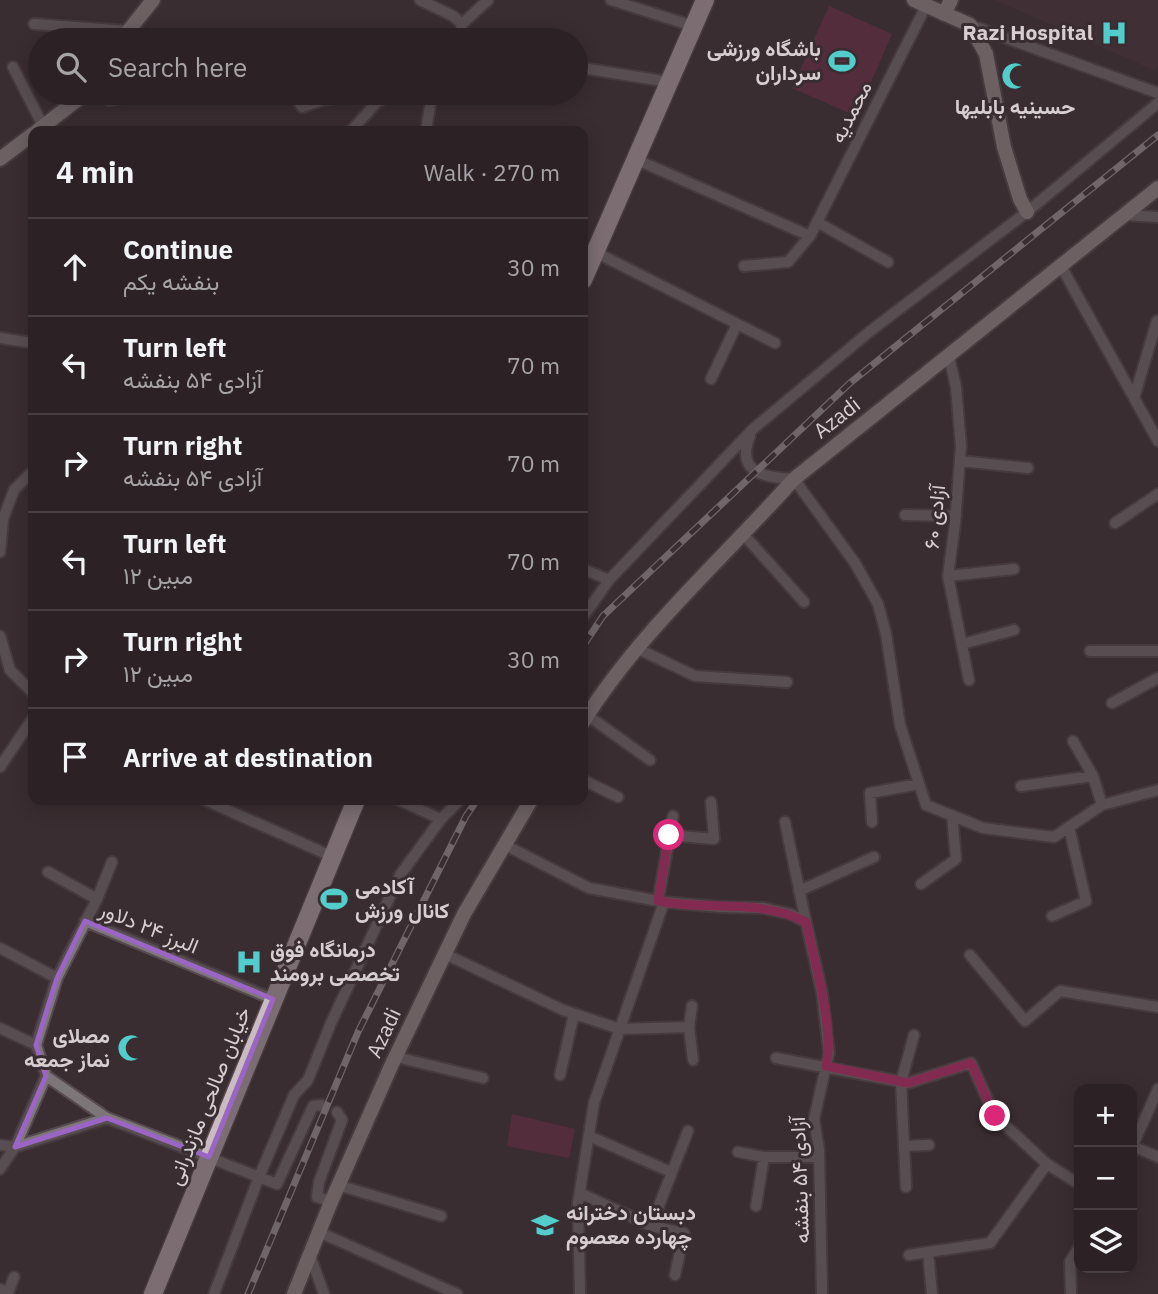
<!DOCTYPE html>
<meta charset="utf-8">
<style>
body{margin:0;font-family:"IBM Plex Sans",Vazirmatn,sans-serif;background:#342a2d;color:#f1f3f6}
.controls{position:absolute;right:21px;bottom:21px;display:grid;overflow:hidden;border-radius:14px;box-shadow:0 4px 18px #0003}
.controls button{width:63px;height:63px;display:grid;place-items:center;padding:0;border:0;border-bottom:2px solid #483f42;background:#2c2225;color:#f1f3f6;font:35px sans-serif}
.stop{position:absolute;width:21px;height:21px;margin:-16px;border:5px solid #db2777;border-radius:50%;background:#fff}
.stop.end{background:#db2777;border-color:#fff;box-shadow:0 2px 7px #0008}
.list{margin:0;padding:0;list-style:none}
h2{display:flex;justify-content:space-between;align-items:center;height:91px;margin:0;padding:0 28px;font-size:30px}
h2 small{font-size:23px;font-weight:400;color:#a6a4a7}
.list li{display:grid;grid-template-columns:46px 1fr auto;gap:21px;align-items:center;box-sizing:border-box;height:98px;padding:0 28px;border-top:2px solid #483f42}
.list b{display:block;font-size:26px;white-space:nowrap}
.list p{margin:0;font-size:23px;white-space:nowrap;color:#a6a4a7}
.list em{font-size:23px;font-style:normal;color:#a6a4a7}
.icon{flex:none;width:38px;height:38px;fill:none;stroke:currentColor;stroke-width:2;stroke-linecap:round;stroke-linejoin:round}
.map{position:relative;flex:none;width:1158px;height:1294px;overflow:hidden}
.search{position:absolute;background:#2c2225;box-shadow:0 4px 18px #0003;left:28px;top:28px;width:560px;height:77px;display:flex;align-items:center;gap:18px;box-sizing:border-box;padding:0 24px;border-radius:38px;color:#a6a4a7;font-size:26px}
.panel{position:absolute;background:#2c2225;box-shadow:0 4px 18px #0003;left:28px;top:126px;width:560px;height:679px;border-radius:14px}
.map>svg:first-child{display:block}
.built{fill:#47343b}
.pitch{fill:#712d49}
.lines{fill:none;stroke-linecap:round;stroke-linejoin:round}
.street-casing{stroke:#564a4e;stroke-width:14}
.secondary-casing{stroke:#564a4e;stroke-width:18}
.primary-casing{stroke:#564a4e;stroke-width:21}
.street{stroke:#7d7678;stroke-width:10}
.secondary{stroke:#a89da0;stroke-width:14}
.primary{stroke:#c9bbbf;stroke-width:18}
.rail-casing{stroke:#b2a8ab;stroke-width:7}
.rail{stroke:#3a2d31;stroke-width:4.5;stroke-dasharray:13;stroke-linecap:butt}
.route{stroke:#db2777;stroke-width:9}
.marked{fill:none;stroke:#9b65c5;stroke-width:5;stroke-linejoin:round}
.labels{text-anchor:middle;stroke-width:6;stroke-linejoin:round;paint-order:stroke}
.poi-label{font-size:21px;font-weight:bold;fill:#d7ced1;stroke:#3a2d31;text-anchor:end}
.street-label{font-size:21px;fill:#d7ced1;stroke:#3a2d31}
</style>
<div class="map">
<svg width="1158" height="1294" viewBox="0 0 1158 1294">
<rect width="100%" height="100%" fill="#3a2d31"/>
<path class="built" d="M995,0H1158V66L1154,70Z"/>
<path class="pitch" d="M829,6L892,34L856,116L792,88Z
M512,1114L575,1129L569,1158L507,1146Z"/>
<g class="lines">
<defs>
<path id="street" d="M420,0L453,16L462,24
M611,0L693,26
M34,24L127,31
M970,25L1158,93
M459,40L462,24L488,0
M13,67L43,126
M576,67L669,82
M99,93L109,100L151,93
M408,93L430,95
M294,94L302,107L323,100L353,95L377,102
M351,131L377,102L394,93
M426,131L432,93
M635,159L810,236
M1124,215L1158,217
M817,222L888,262
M583,251L595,252L775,343
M744,266L788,262L810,236L926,6
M1061,266L1158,441
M0,338L33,343
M949,357L956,387L961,446L955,524L948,576L969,680
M711,379L737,324
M1134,398L1157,321
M750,436C735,473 765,478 794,479L855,563L878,604L886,634L900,725L926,805L983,828L1054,837L1102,805L1158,790
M960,461L1028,468
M905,515L956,516
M1115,523L1158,494
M744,535L804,602
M0,552L3,519L14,490L33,471
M583,569L609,580
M948,576L1014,569
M583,617L609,580L753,429L869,332L1027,212L1158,103
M0,636L10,670L33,693
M962,644L1014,630
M638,649L695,676L787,682
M1090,651H1158
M1112,703L1158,678
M587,715L650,760
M1073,741L1093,776L1102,805
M0,767L33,718
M583,780L618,797
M1021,786L1093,776
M205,800L331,856
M399,800L441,819
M785,822L806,922
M872,822L870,793L919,784
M669,835L714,839L711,802
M505,845L589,888L664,902L720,907L764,908L790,914L806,922L822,993L829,1053L814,1119L819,1150L822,1294
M48,872L97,899
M921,884L956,859L952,815
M799,891L874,857
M658,901L673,816
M1052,916L1086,901L1069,827
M85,921L273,999
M0,948L57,978
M445,954L563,1010L620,1029L689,1027L692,1006
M970,955L1025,1021L1060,991L1158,1007
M689,1027L693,1060
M0,1028L36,1045
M396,1057L483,1078
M776,1058L908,1083L971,1063L995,1116L1047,1164L1079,1184
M560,1075L574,1014
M46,1076L36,1045L57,978L97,899L112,862
M107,1118L15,1147L46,1076L107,1118L277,1184L313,1106L321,1105
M589,1136L671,1172
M0,1145L15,1147L0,1169
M904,1146L929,1145
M1132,1146L1158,1157
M1132,1147L1158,1089
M738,1152L764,1157H819
M338,1185L441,1216
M906,1187L901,1082L914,1035
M580,1193L651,1226L688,1131
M331,1202L317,1197L319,1182L342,1120L337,1112
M756,1206L764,1157
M651,1226L684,1233L675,1275
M319,1232L457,1294
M310,1255L324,1294
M909,1255L928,1252
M0,1289L8,1293L14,1277
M214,1294L259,1177L294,1095L308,1080L331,1023L400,875L441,819L460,800
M580,1294L578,1203L594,1103L664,902
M932,1294L928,1252L990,1243L1047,1164
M1071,1294L1070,1262L1079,1247"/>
<path id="secondary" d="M914,0L970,25L986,54L1004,147L1020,199L1027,212
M944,14L951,0
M121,40L153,0
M37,131L86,93
M0,159L33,134
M583,722C640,631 723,559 794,479L1158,188
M294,1294L331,1202L392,1064L464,914L531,800"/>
<path id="primary" d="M583,280L705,0
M153,1294L356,800"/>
</defs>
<use href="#street" class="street-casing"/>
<use href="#secondary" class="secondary-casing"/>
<use href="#primary" class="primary-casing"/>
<use href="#street" class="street"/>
<use href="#secondary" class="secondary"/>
<use href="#primary" class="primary"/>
<defs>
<path id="rail" d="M583,646L603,616L850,383L1158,135
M248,1294L358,1032L466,816L477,800"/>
</defs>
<use href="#rail" class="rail-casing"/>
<use href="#rail" class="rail"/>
</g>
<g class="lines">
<path class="route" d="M669,835L658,901C706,911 761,898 806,922C814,960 835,1029 826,1066L908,1083L971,1063L995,1116"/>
</g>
<path d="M0 0H1158V1294H0ZM85,921L273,999L209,1157L107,1118L15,1147L46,1076L36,1045L57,978Z" fill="#3a2d31" fill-opacity=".55" fill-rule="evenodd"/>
<path class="marked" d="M85,921L273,999L209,1157L107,1118L15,1147L46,1076L36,1045L57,978Z"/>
<defs>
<symbol id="hospital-bare" viewBox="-9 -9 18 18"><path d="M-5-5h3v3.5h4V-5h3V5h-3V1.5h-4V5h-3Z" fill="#52cdcc" stroke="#3a2d31" stroke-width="2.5" paint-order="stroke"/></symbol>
<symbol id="stadium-bare" viewBox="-9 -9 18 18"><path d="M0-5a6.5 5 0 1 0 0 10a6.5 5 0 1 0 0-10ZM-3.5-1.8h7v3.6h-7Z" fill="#52cdcc" stroke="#3a2d31" stroke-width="2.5" paint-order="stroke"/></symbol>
<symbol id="mosque-bare" viewBox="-9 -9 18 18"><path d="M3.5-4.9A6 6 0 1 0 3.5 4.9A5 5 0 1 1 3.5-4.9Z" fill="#52cdcc" stroke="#3a2d31" stroke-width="2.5" paint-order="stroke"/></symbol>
<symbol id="school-bare" viewBox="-9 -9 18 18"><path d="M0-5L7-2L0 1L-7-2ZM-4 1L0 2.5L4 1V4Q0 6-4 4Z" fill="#52cdcc" stroke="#3a2d31" stroke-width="2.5" paint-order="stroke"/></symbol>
</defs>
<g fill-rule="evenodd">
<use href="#hospital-bare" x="1095" y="14" width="38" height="38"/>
<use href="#stadium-bare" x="823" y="42" width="38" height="38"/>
<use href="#mosque-bare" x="996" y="57" width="38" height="38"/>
<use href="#stadium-bare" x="315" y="880" width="38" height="38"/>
<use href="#hospital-bare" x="230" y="943" width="38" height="38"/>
<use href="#mosque-bare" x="112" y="1029" width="38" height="38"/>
<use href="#school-bare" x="526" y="1206" width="38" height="38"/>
</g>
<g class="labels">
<g class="poi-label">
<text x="1093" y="40">Razi Hospital</text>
<text x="821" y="56">باشگاه ورزشی<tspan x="821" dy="24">سرداران</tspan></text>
<text x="1015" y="114" text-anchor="middle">حسینیه بابلیها</text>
<text x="355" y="894" text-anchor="start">آکادمی<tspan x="355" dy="24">کانال ورزش</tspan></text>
<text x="270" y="957" text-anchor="start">درمانگاه فوق<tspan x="270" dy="24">تخصصی برومند</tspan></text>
<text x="110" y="1043">مصلای<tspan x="110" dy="24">نماز جمعه</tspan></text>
<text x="566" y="1220" text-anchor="start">دبستان دخترانه<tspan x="566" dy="24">چهارده معصوم</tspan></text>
</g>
<g class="street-label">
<text transform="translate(851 112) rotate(-63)" y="7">محمدیه</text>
<text transform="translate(837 418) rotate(-38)" y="7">Azadi</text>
<text transform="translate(935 517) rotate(-84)" y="7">آزادی ۶۰</text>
<text transform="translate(149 928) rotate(22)" y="7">البرز ۲۴ دلاور</text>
<text transform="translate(384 1033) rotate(-65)" y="7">Azadi</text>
<text transform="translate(209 1096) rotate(-68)" y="7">خیابان صالحی مازندرانی</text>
<text transform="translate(800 1180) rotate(-92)" y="7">آزادی ۵۴ بنفشه</text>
</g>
</g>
</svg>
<div class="controls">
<button>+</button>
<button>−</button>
<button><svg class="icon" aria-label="layers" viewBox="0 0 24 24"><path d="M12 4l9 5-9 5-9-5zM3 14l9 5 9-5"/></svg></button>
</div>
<div class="stop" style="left:669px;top:835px"></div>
<div class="stop end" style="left:995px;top:1116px"></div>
<div class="search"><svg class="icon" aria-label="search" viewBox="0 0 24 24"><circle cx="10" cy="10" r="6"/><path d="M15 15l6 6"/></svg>Search here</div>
<section class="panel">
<h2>4 min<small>Walk · 270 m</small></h2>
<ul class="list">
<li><svg class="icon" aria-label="ahead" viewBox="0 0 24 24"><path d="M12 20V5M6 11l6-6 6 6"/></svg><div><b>Continue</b><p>بنفشه یکم</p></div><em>30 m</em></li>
<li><svg class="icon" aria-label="left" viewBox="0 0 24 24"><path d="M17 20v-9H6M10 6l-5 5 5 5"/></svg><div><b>Turn left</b><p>آزادی ۵۴ بنفشه</p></div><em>70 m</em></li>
<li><svg class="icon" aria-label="right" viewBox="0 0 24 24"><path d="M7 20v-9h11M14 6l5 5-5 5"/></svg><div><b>Turn right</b><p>آزادی ۵۴ بنفشه</p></div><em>70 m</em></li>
<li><svg class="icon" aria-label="left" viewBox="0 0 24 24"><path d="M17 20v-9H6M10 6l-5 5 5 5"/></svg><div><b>Turn left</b><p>مبین ۱۲</p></div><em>70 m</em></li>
<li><svg class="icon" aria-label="right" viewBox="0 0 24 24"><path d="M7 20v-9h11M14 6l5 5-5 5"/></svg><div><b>Turn right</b><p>مبین ۱۲</p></div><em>30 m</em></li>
<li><svg class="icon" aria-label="arrive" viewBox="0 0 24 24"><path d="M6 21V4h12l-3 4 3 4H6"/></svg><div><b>Arrive at destination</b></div></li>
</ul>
</section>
</div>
